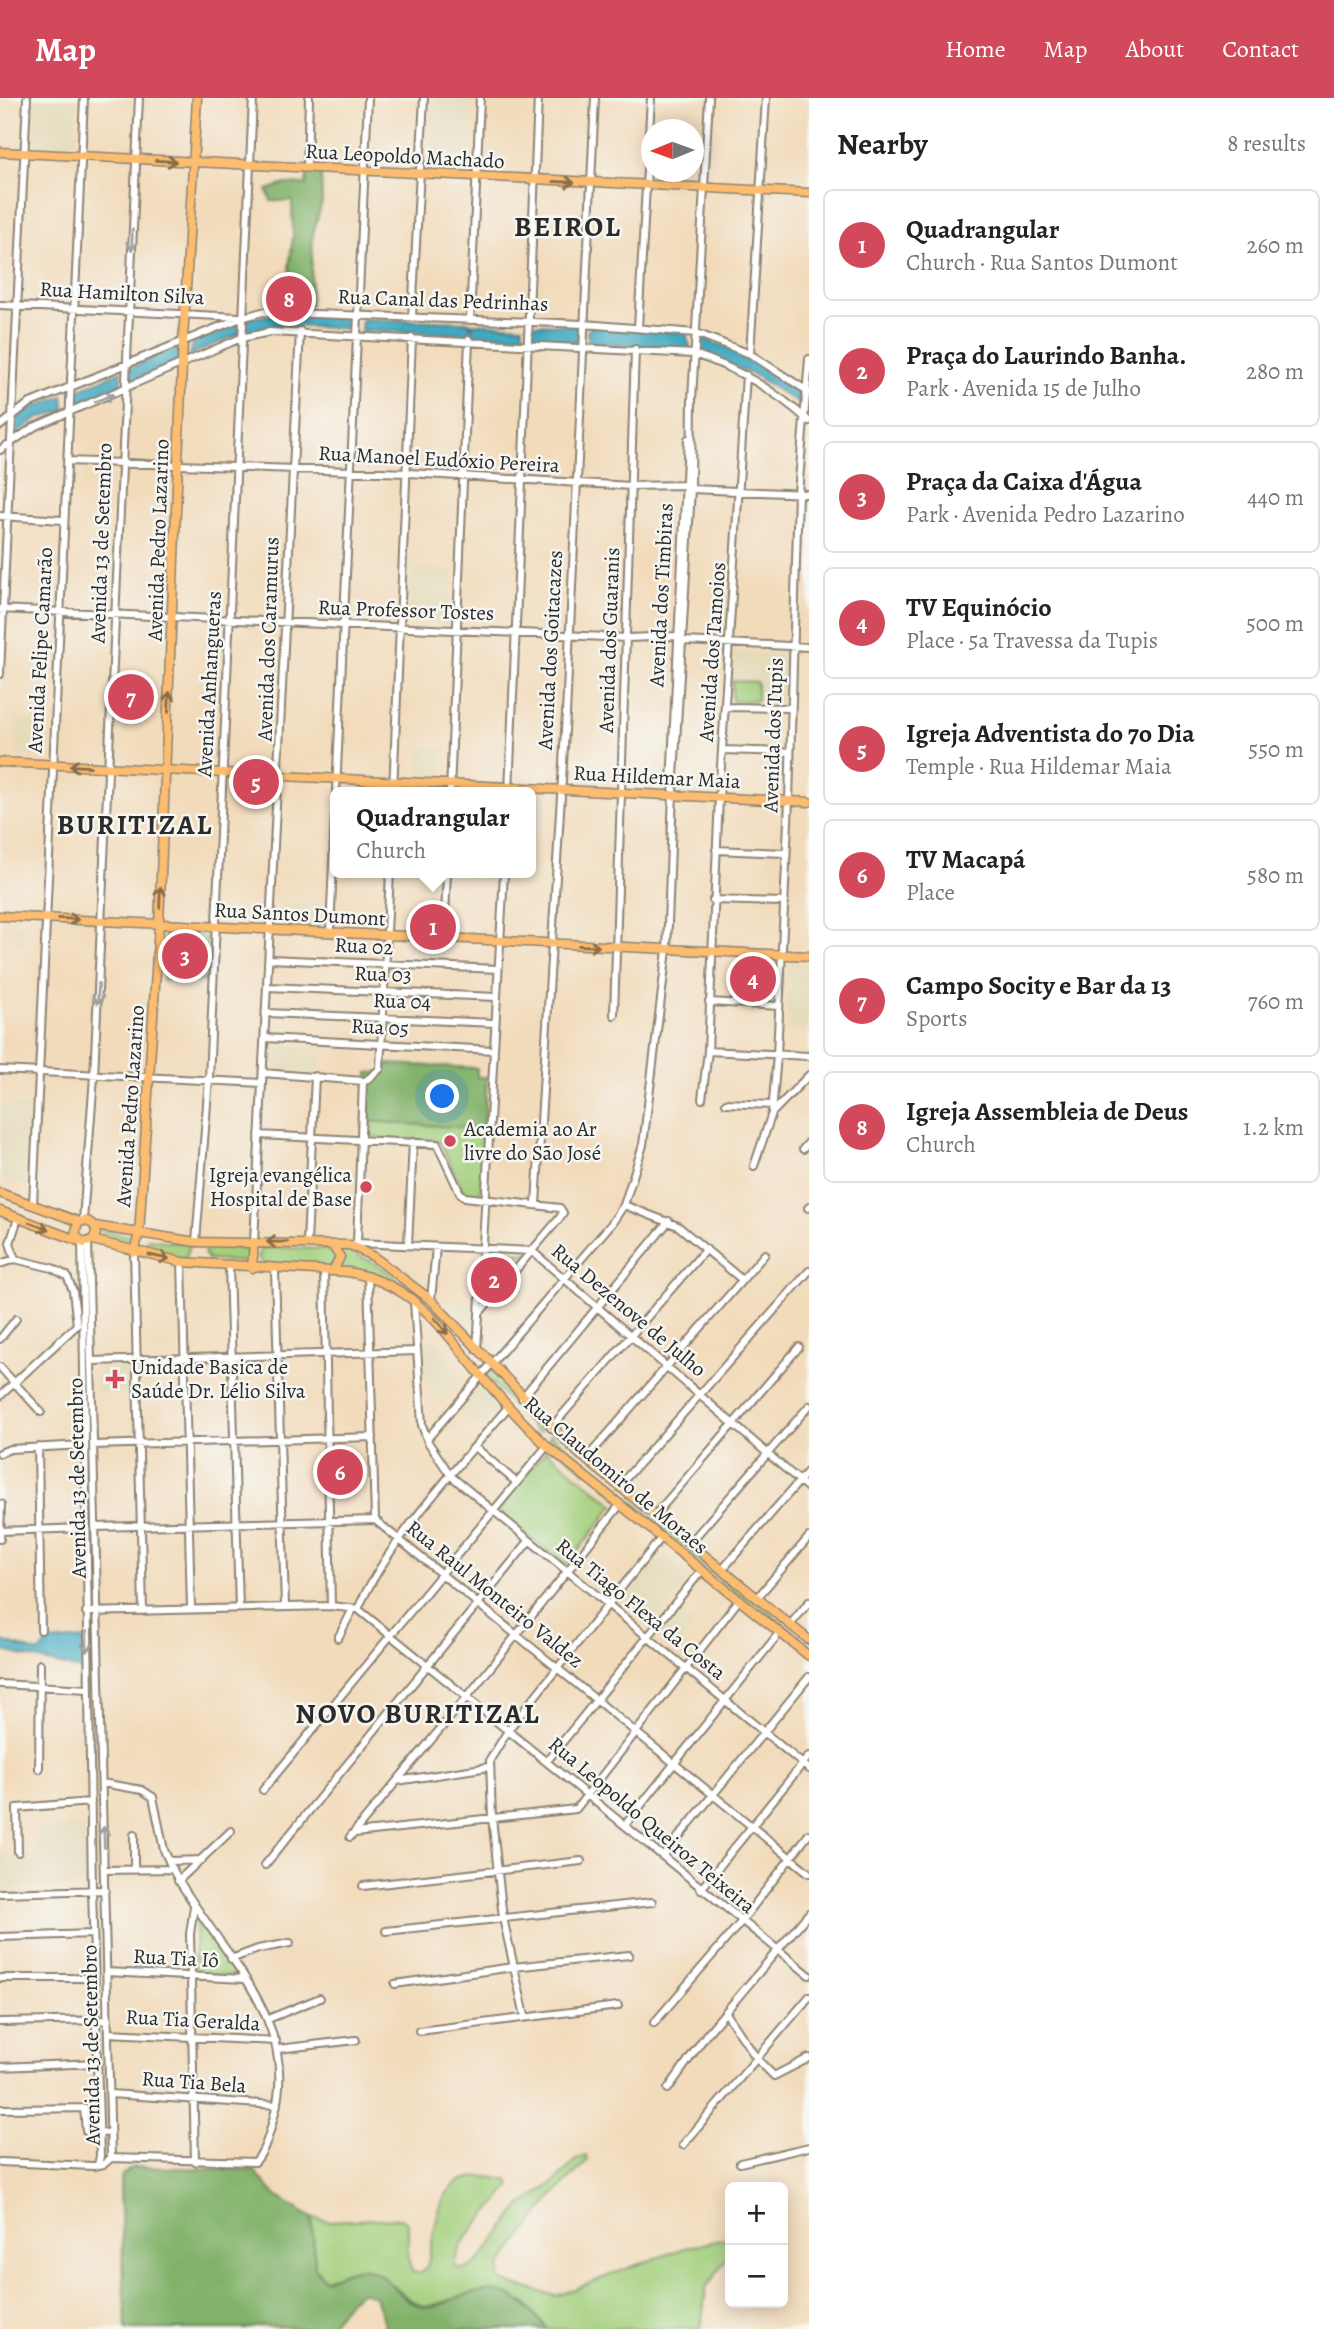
<!DOCTYPE html>
<meta charset="utf-8">
<style>
body{margin:0;font-family:Alegreya,serif;background:#f6f6f6;color:#222}
.controls{position:absolute;right:21px;bottom:21px;display:grid;overflow:hidden;border-radius:10px;box-shadow:0 4px 18px #0003}
.controls button{width:63px;height:63px;display:grid;place-items:center;padding:0;border:0;border-bottom:2px solid #e0e0e0;background:#fff;color:#222;font:35px sans-serif}
.compass{position:absolute;left:641px;top:21px;width:63px;height:63px;border-radius:50%;background:#fff;box-shadow:0 4px 18px #0003;rotate:269deg}
.you{position:absolute;left:443px;top:999px;width:24px;height:24px;margin:-18px;border:5px solid #fff;border-radius:50%;background:#1a73e8;box-shadow:0 0 0 10px #1a73e833}
.badge{display:grid;place-items:center;width:46px;height:46px;border-radius:50%;background:#d1495b;color:#fff;font-size:23px;font-weight:700}
.pin{position:absolute;translate:-50% -50%;border:4px solid #fff;box-shadow:0 2px 7px #0006}
.popup{position:absolute;left:330px;top:689px;width:206px;height:91px;box-sizing:border-box;display:grid;place-content:center;border-radius:10px;background:#fff;filter:drop-shadow(0 2px 5px #0005);font-size:23px;white-space:nowrap;color:#767676}
.popup b{font-size:26px;color:#222}
.popup::after{content:'';position:absolute;left:50%;top:100%;margin-left:-14px;border:14px solid transparent;border-top-color:#fff}
.list{margin:0;padding:0;list-style:none}
h2{display:flex;justify-content:space-between;align-items:center;height:91px;margin:0;padding:0 28px;font-size:30px}
h2 small{font-size:23px;font-weight:400;color:#767676}
.list li{display:grid;grid-template-columns:46px 1fr auto;gap:21px;align-items:center;box-sizing:border-box;height:112px;margin:0 14px 14px;padding:0 14px;border:2px solid #e0e0e0;border-radius:10px}
.list b{display:block;font-size:26px;white-space:nowrap}
.list p{margin:0;font-size:23px;white-space:nowrap;color:#767676}
.list em{font-size:23px;font-style:normal;color:#767676}
.map{position:relative;flex:none;width:809px;height:2231px;overflow:hidden}
header{display:flex;align-items:center;gap:42px;box-sizing:border-box;height:98px;padding:0 35px;background:#d1495b;color:#fff}
header strong{font-size:33px}
nav{display:flex;gap:38px;margin-inline-start:auto;font-size:24px}
main{display:flex}
aside{flex:1;background:#fff}
.map>svg:first-child{display:block}
.built{fill:#e4dbba}
.green{fill:#a3cf7b;stroke:#677d53;stroke-width:2}
.forest{fill:#82b26b;stroke:#566e4b;stroke-width:2}
.water{fill:#40a9c0;stroke:#366a76;stroke-width:2}
.lines{fill:none;stroke-linecap:round;stroke-linejoin:round}
.minor-casing{stroke:#8e8373;stroke-width:10}
.major-casing{stroke:#8e8373;stroke-width:11}
.minor{stroke:#fff;stroke-width:6}
.major{stroke:#fcbd6f;stroke-width:8}
.oneway{stroke:#896d4a}
.oneway2{stroke:#a0a0a0}
.poi-dot{fill:#d1495b;stroke:#f6f6f2;stroke-width:2.5}
.labels{text-anchor:middle;stroke-width:5;stroke-linejoin:round;paint-order:stroke}
.street-label{font-size:21px;fill:#2b2b2b;stroke:#f6f6f2}
.poi-label{font-size:21px;fill:#2b2b2b;stroke:#f6f6f2;text-anchor:start}
.district-label{font-size:28px;font-weight:bold;letter-spacing:2px;fill:#2b2b2b;stroke:#f6f6f2}
</style>
<header>
<strong>Map</strong>
<nav><a>Home</a><a>Map</a><a>About</a><a>Contact</a></nav>
</header>
<main>
<div class="map">
<svg width="809" height="2231" viewBox="0 0 809 2231">
<rect width="100%" height="100%" fill="#f6f6f2"/>
<filter id="ink" filterUnits="userSpaceOnUse"><feTurbulence type="fractalNoise" baseFrequency=".0143" numOctaves="2"/><feDisplacementMap in="SourceGraphic" scale="14" xChannelSelector="R" yChannelSelector="G"/><feConvolveMatrix kernelMatrix="1 2 1 2 8 2 1 2 1" color-interpolation-filters="sRGB"/></filter>
<filter id="wash" filterUnits="userSpaceOnUse"><feTurbulence type="fractalNoise" baseFrequency=".00686" numOctaves="4" result="noise"/><feDisplacementMap in="SourceGraphic" scale="28" xChannelSelector="R" yChannelSelector="G"/><feGaussianBlur stdDeviation="1.57" result="paint"/><feColorMatrix in="noise" values="0 0 0 0 0 0 0 0 0 0 0 0 0 0 0 0 0 1.4 0 .05"/><feComposite in="paint" operator="in"/></filter>
<g filter="url(#wash)">
<rect width="100%" height="100%" fill="#f2dbbb"/>
<path class="built" d="M36,0H77L75,49L34,47Z
M432,0L472,2L470,69L428,67Z
M302,344H315L314,363H302Z
M410,471L452,472L449,526L408,524Z
M732,555H787L785,604H731Z
M17,621L46,622L45,659L16,658Z
M420,650H444L442,680H420Z
M281,804L322,805L321,829L280,827Z
M16,826L25,827V846H15Z
M787,864L809,865V931L786,930Z
M272,945L320,948L319,975L270,973Z
M0,1006L29,1008L26,1087L0,1079Z
M454,1205H473L471,1238L454,1220Z
M434,1240L465,1280L443,1302L428,1284L423,1285V1245Z
M132,1266L134,1294L97,1296L95,1268Z
M480,1286L500,1308L480,1331L459,1312Z
M659,1452L692,1479L656,1521L624,1496Z
M675,1512L694,1527L675,1553L655,1537Z
M84,1729L86,1788L1,1790L0,1758L37,1756V1730Z"/>
<path class="green" d="M732,583L757,584V602L732,603Z
M121,593L141,594L140,604L120,603Z
M164,833L207,834L206,883L163,882Z
M364,1023L484,1031L480,1096L464,1095L440,1044L364,1039Z
M102,1132L132,1139L133,1144L130,1148L100,1142Z
M148,1141L190,1146L185,1161L147,1152L145,1147Z
M208,1148H244L248,1159L245,1164L208,1162L204,1155Z
M263,1149L348,1152L380,1168L419,1198L364,1174L262,1167L258,1157Z
M486,1153L529,1155L482,1208Z
M488,1270L542,1324V1333L537,1334L483,1275Z
M551,1336L590,1368L589,1372L586,1374L547,1343Z
M546,1352L614,1407L566,1468L497,1412Z
M608,1383L809,1547V1554L605,1389Z
M196,1816L237,1876V1878L194,1875Z
M586,2058L587,2063L554,2097L501,2167L499,2180L504,2184L557,2198L631,2169L685,2150L730,2140V2156L706,2190L701,2231H548L524,2204L454,2201L426,2209C399,2201 383,2169 356,2171C345,2172 335,2179 324,2181L315,2170L312,2120L328,2123L401,2120L408,2124V2161L412,2174H421L427,2169C440,2117 434,2063 509,2083L511,2087C492,2116 463,2131 454,2167L459,2171L471,2169L482,2159L520,2109L556,2083L577,2061Z"/>
<path class="forest" d="M307,73H321L322,104L313,136L310,208H295L289,170L293,137L292,103H271L267,92L285,86L306,87Z
M388,966L477,970V979H487L484,1031L364,1023L368,975L384,974Z
M133,2069L254,2072L275,2097L312,2120L315,2170L324,2181C339,2179 351,2168 366,2171C388,2175 399,2203 423,2209C434,2211 444,2205 454,2201C502,2183 517,2197 548,2231H386L375,2199L362,2194L350,2202L327,2231L262,2228L245,2231H126L120,2091L122,2077Z"/>
<path class="water" d="M283,215L344,218L351,221L352,231L278,227L242,235L190,257L194,242L250,220Z
M362,221L470,224L469,236L361,233Z
M472,225L523,228V237L472,238Z
M531,226L577,227L578,239L575,244L530,241Z
M591,228L686,235L690,249L686,252L589,244L587,234Z
M703,240L736,253L801,292V307L754,277L700,254L698,248Z
M178,248L179,264L129,283L131,270Z
M121,273V287L73,309V294Z
M63,298L65,312L37,321L13,338L14,323L27,312Z
M83,1541L84,1573L0,1552V1542L39,1555L47,1544Z"/>
</g>
<g filter="url(#ink)">
<g class="lines">
<defs>
<path id="minor" d="M307,70L309,0
M0,207L239,219
M412,219L424,0
M470,222L480,0
M638,230L651,0
M750,256L766,0
M692,302L709,0
M0,328L28,306L241,220L262,214L584,226L696,235L750,256L809,294
M0,352L34,329L241,240L270,234L694,256C739,271 774,292 809,323
M67,363L408,375L631,388L684,387L691,391L809,396
M0,418L63,422
M0,511L627,540L677,538L684,543L809,549
M0,576L27,0
M727,609L791,610
M723,652L790,654
M671,686L688,341
M336,694L368,0
M393,694L412,240
M450,694L469,242
M509,694L538,0
M716,752L785,755
M713,802L784,804
M330,834L335,718
M444,839L447,775
M270,861L498,871
M268,889L496,899
M709,904L779,908
M267,915L495,925
M614,917L635,251
M265,940L493,952
M708,953L809,958
M0,972L262,985
M263,975L363,983L357,1145
M364,984L380,971L390,775
M702,1001L708,953L719,699L746,277
M726,1005L773,1007
M773,1014L809,977
M259,1037L437,1046L460,1095L465,1099L560,1110L563,1115L558,1122L480,1214
M803,1051L809,1044
M754,1068L772,1015L777,957L789,703L798,395L809,261
M33,1106L84,0
M536,1106L566,616L595,0
M624,1107L678,1128L741,1181
M808,1110L809,1109
M83,1122L94,979L139,0
M82,1144L92,1792L100,2058L98,2067
M196,1144L209,981L253,0
M254,1144L300,233
M307,1145L315,978
M350,1147L357,1145L532,1153L809,1391
M408,1147L413,1044
M134,1154L143,1513
M15,1161L10,1145L18,1120
M182,1164L191,1510
M0,1166L15,1161L52,1170L67,1178L73,1193L77,1227
M229,1168L239,1510
M275,1172L285,1509
M324,1172L331,1508
M368,1178L375,1422
M431,1202L436,1149
M414,1203L422,1327L428,1344L451,1378L809,1671
M0,1241L16,1221
M477,1252L504,775
M91,1263L417,1253
M0,1269L41,1314
M0,1298L77,1227
M522,1300L669,1123
M551,1330L706,1151
M427,1341L612,1125L624,1107L643,1047L667,852L673,695L691,391L692,300
M93,1347L373,1339
M38,1349L41,1532
M475,1349L516,1384
M0,1355L10,1351L84,1347
M586,1361L765,1156
M619,1388L809,1173
M655,1417L799,1249
M95,1429L375,1422L809,1775
M0,1433L85,1430
M0,1441L1,1406
M689,1446L809,1308
M722,1472L809,1372
M757,1500L809,1439
M358,1511C387,1444 460,1367 508,1309
M86,1514L331,1508L358,1511L809,1877
M790,1527L809,1504
M338,1540L352,1513
M0,1586L88,1591
M547,1663L702,1472
M39,1671L40,1566
M397,1683L489,1669
M102,1685L142,1692L153,1699L164,1752L172,1770C213,1849 300,1916 275,2014C271,2030 266,2052 255,2064L111,2060
M263,1692L547,1348
M625,1727L780,1534
M355,1735L576,1711L739,1502
M134,1737V1772
M350,1739L467,1599L620,1407
M18,1754L17,1710L91,1704
M663,1758L809,1579
M169,1763L202,1762
M265,1767L529,1443
M105,1772L172,1771
M178,1783L231,1733
M363,1788L581,1763
M701,1791L809,1658
M0,1795L105,1792
M194,1808L190,1836L195,2064
M386,1833L652,1804
M0,1839L93,1836
M231,1861L258,1851L290,1845
M107,1874L244,1881
M0,1880H94
M395,1886L513,1869L629,1857
M726,1915L757,1961L774,1978L809,1960
M525,1918L503,1820L492,1720L490,1662L509,1631L661,1440
M268,1921L320,1900
M0,1924L108,1922
M654,1925L741,1824L809,1736
M419,1933L618,1908
M108,1935L276,1943
M278,1951L356,1942
M0,1969L98,1965
M668,1991L706,1937L809,1815
M110,1996L277,2007
M84,2010L86,2033L110,2035
M0,2011L98,2010
M683,2047L809,1899
M0,2064L93,2068L104,2066L111,2060L88,1144
M740,2065L809,2049"/>
<path id="major" d="M0,54L809,95
M0,664L809,704
M0,818L809,858
M0,1095L80,1124
M0,1113L79,1143
M95,1128L196,1144L350,1147L374,1159L431,1202L578,1355L809,1542
M92,1142L96,1136L95,1128L86,1122L78,1125L75,1137L84,1145L92,1142L182,1164L348,1174C413,1186 438,1225 477,1273C499,1299 522,1324 547,1348L809,1558
M332,1147L340,1159L333,1173
M134,1154L139,1136L159,826L183,243L197,0
M252,1170L254,1144"/>
</defs>
<use href="#minor" class="minor-casing"/>
<use href="#major" class="major-casing"/>
<use href="#minor" class="minor"/>
<use href="#major" class="major"/>
</g>
<defs><path id="oneway-shaft" d="M-6 0H5M1.5-3L5.5 0L1.5 3" fill="none" stroke-width="1.6" stroke-linecap="round" stroke-linejoin="round" transform="scale(1.75)"/></defs>
<g class="oneway">
<use href="#oneway-shaft" transform="translate(166 63) rotate(3)"/>
<use href="#oneway-shaft" transform="translate(564 84) rotate(3)"/>
<use href="#oneway-shaft" transform="translate(169 604) rotate(-87)"/>
<use href="#oneway-shaft" transform="translate(80 668) rotate(-177)"/>
<use href="#oneway-shaft" transform="translate(160 799) rotate(-88)"/>
<use href="#oneway-shaft" transform="translate(68 821) rotate(3)"/>
<use href="#oneway-shaft" transform="translate(589 848) rotate(3)"/>
<use href="#oneway-shaft" transform="translate(39 1128) rotate(21)"/>
<use href="#oneway-shaft" transform="translate(277 1144) rotate(-179)"/>
<use href="#oneway-shaft" transform="translate(159 1159) rotate(12)"/>
<use href="#oneway-shaft" transform="translate(441 1228) rotate(50)"/>
</g>
<g class="oneway2">
<use href="#oneway-shaft" transform="translate(132 142) rotate(92)"/>
<use href="#oneway-shaft" transform="translate(104 300) rotate(-22)"/>
<use href="#oneway-shaft" transform="translate(98 896) rotate(93)"/>
<use href="#oneway-shaft" transform="translate(87 1544) rotate(89)"/>
<use href="#oneway-shaft" transform="translate(104 1739) rotate(-92)"/>
</g>
</g>
<g class="poi-dot">
<circle cx="450" cy="1043" r="7"/>
<circle cx="366" cy="1089" r="7"/>
<path d="M111.5 1270.5h7v7h7v7h-7v7h-7v-7h-7v-7h7z"/>
</g>
<g class="labels">
<g class="street-label">
<text transform="translate(405 58) rotate(3)" y="7">Rua Leopoldo Machado</text>
<text transform="translate(122 195) rotate(3)" y="7">Rua Hamilton Silva</text>
<text transform="translate(443 202) rotate(2)" y="7">Rua Canal das Pedrinhas</text>
<text transform="translate(439 361) rotate(3)" y="7">Rua Manoel Eudóxio Pereira</text>
<text transform="translate(158 442) rotate(-88)" y="7">Avenida Pedro Lazarino</text>
<text transform="translate(101 445) rotate(-88)" y="7">Avenida 13 de Setembro</text>
<text transform="translate(661 497) rotate(-87)" y="7">Avenida dos Timbiras</text>
<text transform="translate(406 512) rotate(2)" y="7">Rua Professor Tostes</text>
<text transform="translate(268 541) rotate(-88)" y="7">Avenida dos Caramurus</text>
<text transform="translate(609 542) rotate(-88)" y="7">Avenida dos Guaranis</text>
<text transform="translate(40 552) rotate(-87)" y="7">Avenida Felipe Camarão</text>
<text transform="translate(550 552) rotate(-87)" y="7">Avenida dos Goitacazes</text>
<text transform="translate(712 554) rotate(-86)" y="7">Avenida dos Tamoios</text>
<text transform="translate(209 586) rotate(-87)" y="7">Avenida Anhangueras</text>
<text transform="translate(773 637) rotate(-88)" y="7">Avenida dos Tupis</text>
<text transform="translate(657 679) rotate(3)" y="7">Rua Hildemar Maia</text>
<text transform="translate(300 816) rotate(3)" y="7">Rua Santos Dumont</text>
<text transform="translate(364 848) rotate(3)" y="7">Rua 02</text>
<text transform="translate(383 876) rotate(2)" y="7">Rua 03</text>
<text transform="translate(402 903) rotate(2)" y="7">Rua 04</text>
<text transform="translate(380 929) rotate(3)" y="7">Rua 05</text>
<text transform="translate(130 1008) rotate(-86)" y="7">Avenida Pedro Lazarino</text>
<text transform="translate(629 1212) rotate(40)" y="7">Rua Dezenove de Julho</text>
<text transform="translate(616 1377) rotate(40)" y="7">Rua Claudomiro de Moraes</text>
<text transform="translate(77 1380) rotate(-91)" y="7">Avenida 13 de Setembro</text>
<text transform="translate(495 1496) rotate(39)" y="7">Rua Raul Monteiro Valdez</text>
<text transform="translate(641 1511) rotate(39)" y="7">Rua Tiago Flexa da Costa</text>
<text transform="translate(652 1727) rotate(40)" y="7">Rua Leopoldo Queiroz Teixeira</text>
<text transform="translate(176 1860) rotate(3)" y="7">Rua Tia Iô</text>
<text transform="translate(193 1922) rotate(3)" y="7">Rua Tia Geralda</text>
<text transform="translate(91 1947) rotate(-91)" y="7">Avenida 13 de Setembro</text>
<text transform="translate(194 1984) rotate(4)" y="7">Rua Tia Bela</text>
</g>
<g class="poi-label">
<text x="464" y="1038">Academia ao Ar<tspan x="464" dy="24">livre do São José</tspan></text>
<text x="352" y="1084" text-anchor="end">Igreja evangélica<tspan x="352" dy="24">Hospital de Base</tspan></text>
<text x="131" y="1276">Unidade Basica de<tspan x="131" dy="24">Saúde Dr. Lélio Silva</tspan></text>
</g>
<g class="district-label">
<text x="568" y="138">BEIROL</text>
<text x="135" y="736">BURITIZAL</text>
<text x="418" y="1625">NOVO BURITIZAL</text>
</g>
</g>
</svg>
<div class="controls">
<button>+</button>
<button>−</button>
</div>
<svg class="compass" viewBox="-18 -18 36 36"><path d="M0-13l5 13h-10z" fill="#e53935"/><path d="M0 13l5-13h-10z" fill="#767676"/></svg>
<div class="you"></div>
<div class="pin badge" style="left:433px;top:829px">1</div>
<div class="popup"><b>Quadrangular</b>Church</div>
<div class="pin badge" style="left:494px;top:1182px">2</div>
<div class="pin badge" style="left:185px;top:858px">3</div>
<div class="pin badge" style="left:753px;top:881px">4</div>
<div class="pin badge" style="left:256px;top:684px">5</div>
<div class="pin badge" style="left:340px;top:1374px">6</div>
<div class="pin badge" style="left:131px;top:599px">7</div>
<div class="pin badge" style="left:289px;top:201px">8</div>
</div>
<aside>
<h2>Nearby<small>8 results</small></h2>
<ul class="list">
<li><span class="badge">1</span><div><b>Quadrangular</b><p>Church · Rua Santos Dumont</p></div><em>260 m</em></li>
<li><span class="badge">2</span><div><b>Praça do Laurindo Banha.</b><p>Park · Avenida 15 de Julho</p></div><em>280 m</em></li>
<li><span class="badge">3</span><div><b>Praça da Caixa d'Água</b><p>Park · Avenida Pedro Lazarino</p></div><em>440 m</em></li>
<li><span class="badge">4</span><div><b>TV Equinócio</b><p>Place · 5a Travessa da Tupis</p></div><em>500 m</em></li>
<li><span class="badge">5</span><div><b>Igreja Adventista do 7o Dia</b><p>Temple · Rua Hildemar Maia</p></div><em>550 m</em></li>
<li><span class="badge">6</span><div><b>TV Macapá</b><p>Place</p></div><em>580 m</em></li>
<li><span class="badge">7</span><div><b>Campo Socity e Bar da 13</b><p>Sports</p></div><em>760 m</em></li>
<li><span class="badge">8</span><div><b>Igreja Assembleia de Deus</b><p>Church</p></div><em>1.2 km</em></li>
</ul>
</aside>
</main>
